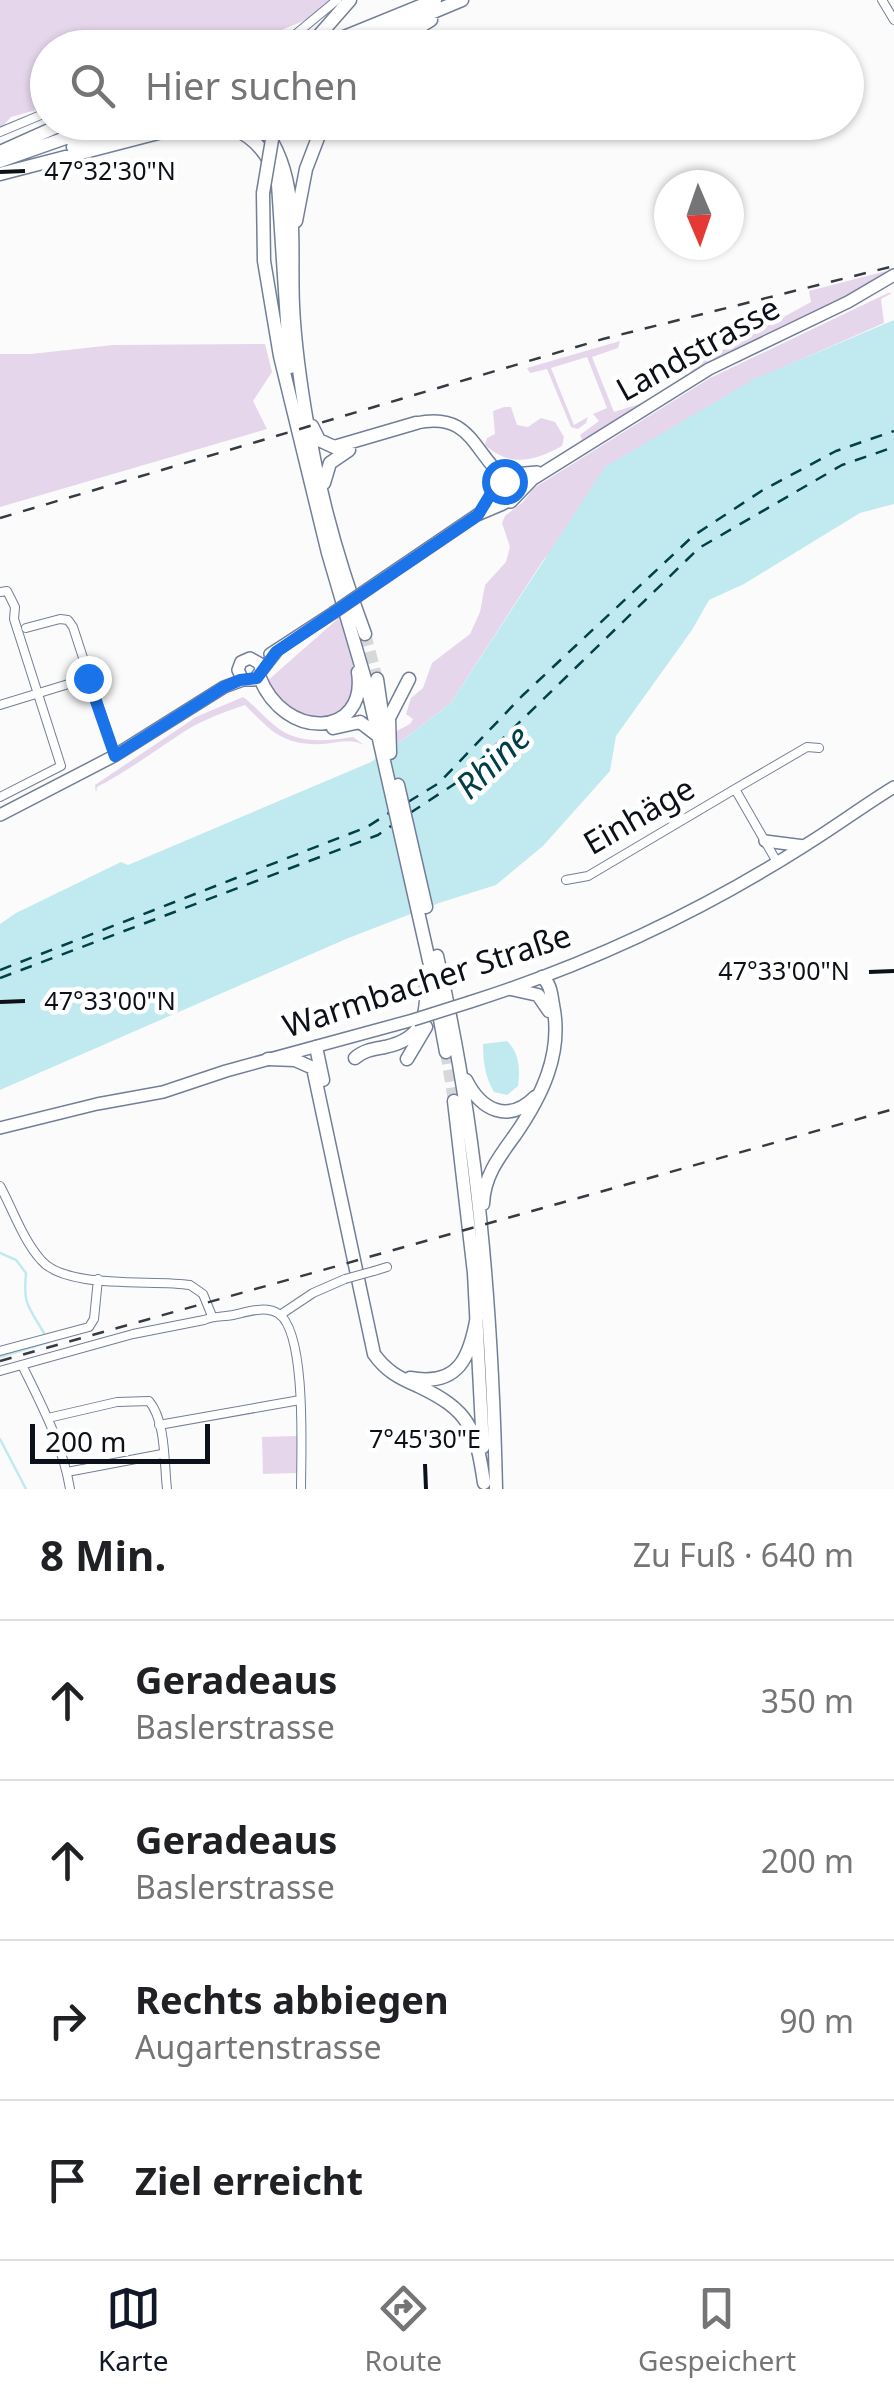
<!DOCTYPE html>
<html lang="de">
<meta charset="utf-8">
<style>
body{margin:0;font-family:"Noto Sans",sans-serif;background:#f2f2f2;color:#202124}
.compass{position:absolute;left:654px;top:170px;width:90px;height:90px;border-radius:50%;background:#fff;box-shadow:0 2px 8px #0004;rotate:178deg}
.scale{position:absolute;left:30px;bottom:25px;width:180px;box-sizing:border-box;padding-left:10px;border:5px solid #0c1119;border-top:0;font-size:28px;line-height:35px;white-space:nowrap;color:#0c1119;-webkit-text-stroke:8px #fff;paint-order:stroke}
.stop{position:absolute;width:30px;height:30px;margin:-22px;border:8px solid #1a73e8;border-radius:50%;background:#fff}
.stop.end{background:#1a73e8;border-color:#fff;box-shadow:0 2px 10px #0008}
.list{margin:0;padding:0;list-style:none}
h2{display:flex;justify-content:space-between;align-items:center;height:130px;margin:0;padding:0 40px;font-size:42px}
h2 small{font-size:32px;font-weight:400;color:#757577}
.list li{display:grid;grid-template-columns:65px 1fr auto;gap:30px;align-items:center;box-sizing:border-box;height:160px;padding:0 40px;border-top:2px solid #e0e0e0}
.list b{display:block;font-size:38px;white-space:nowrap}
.list p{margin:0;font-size:32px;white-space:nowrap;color:#757577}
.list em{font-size:32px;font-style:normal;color:#757577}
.icon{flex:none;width:55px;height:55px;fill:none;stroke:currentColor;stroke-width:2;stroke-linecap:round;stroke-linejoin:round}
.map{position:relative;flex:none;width:894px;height:1489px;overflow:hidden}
.search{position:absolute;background:#fff;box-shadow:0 2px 8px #0004;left:30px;right:30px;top:30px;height:110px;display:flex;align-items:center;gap:25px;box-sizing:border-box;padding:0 35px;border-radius:55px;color:#757577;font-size:38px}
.sheet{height:770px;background:#fff}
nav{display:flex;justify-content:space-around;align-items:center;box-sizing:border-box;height:140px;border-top:2px solid #e0e0e0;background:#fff;font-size:28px;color:#757577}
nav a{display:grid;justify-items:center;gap:5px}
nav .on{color:#111827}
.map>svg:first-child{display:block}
.green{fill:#e5d6eb}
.water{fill:#c1eaf0}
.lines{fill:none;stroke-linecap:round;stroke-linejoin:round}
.stream{stroke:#c1eaf0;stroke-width:2.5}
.ferry{stroke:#014048;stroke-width:2.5;stroke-dasharray:12 10;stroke-linecap:butt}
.highway-tunnel{stroke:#d7d8d9;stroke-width:12;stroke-dasharray:12 6;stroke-linecap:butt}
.street-casing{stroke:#727f97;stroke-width:10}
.primary-casing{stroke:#727f97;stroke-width:14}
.highway-casing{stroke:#727f97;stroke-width:15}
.street{stroke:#fff;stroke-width:8}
.primary{stroke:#fff;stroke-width:11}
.highway{stroke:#fff;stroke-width:12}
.rail{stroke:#363a41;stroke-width:2.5;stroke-dasharray:12 12;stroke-linecap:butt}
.street-bridge-casing{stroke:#727f97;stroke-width:10;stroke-linecap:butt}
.primary-bridge-casing{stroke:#727f97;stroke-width:14;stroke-linecap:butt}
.highway-bridge-casing{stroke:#727f97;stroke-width:15;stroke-linecap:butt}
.street-bridge{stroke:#fff;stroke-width:8}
.primary-bridge{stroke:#fff;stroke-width:11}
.highway-bridge{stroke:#fff;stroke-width:12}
.route{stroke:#1a73e8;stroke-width:12}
.ticks{fill:none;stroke:#0c1119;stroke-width:4}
.labels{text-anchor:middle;stroke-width:9;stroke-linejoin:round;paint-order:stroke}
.street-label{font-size:32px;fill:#0c1119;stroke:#fff}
.water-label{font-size:35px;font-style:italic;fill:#014048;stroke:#fff}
.ticks-label{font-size:25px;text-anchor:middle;fill:#0c1119;stroke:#fff;stroke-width:9;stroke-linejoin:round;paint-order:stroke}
</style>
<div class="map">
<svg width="894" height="1489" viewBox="0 0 894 1489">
<rect width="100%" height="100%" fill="#fbfbfb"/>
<path class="green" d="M0,0H354L240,47L48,48L47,107L11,117L0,129Z
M894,269C827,313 752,338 684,379L699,363L811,302L809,291Z
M888,293H892L881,299L884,323L754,380L544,559L450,704L393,747L391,734L410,724L413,719L406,714L411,698L423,688L432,663L470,634L480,612L485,585L506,562L510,547L502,523L505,516L523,502L534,488L710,378Z
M620,341L618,348L592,357L614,412L649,401L582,440L580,435L599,421L593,414L607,408L587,357L551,368L574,425L588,417L586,423L578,429L571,427L547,369L530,373L527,368Z
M265,344L272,372L253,401L267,429L0,507V354H31L113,345Z
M504,407H511L517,425L528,427L541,418L555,422L564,437L562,446C534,461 511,468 485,445L487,438L495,434L493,411Z
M341,616C347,635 358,658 357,679C354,715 313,731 286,707C278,701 272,690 266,682Z
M243,697C254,705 263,716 274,725C297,745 326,741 353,737L364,745C350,738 338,743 323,744C283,746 271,731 245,705C222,713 199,721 179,735C152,753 126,772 97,787L96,793L95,785L196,717Z
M297,1436L298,1473L263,1474L262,1437Z"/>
<path class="water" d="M894,320V504L860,513L744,584L709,600L692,630L616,736L610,771L543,846L496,885L439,903L346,939L0,1090V924L16,913L121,862L128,865L371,762L393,747L450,704L605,467L754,379Z
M507,1041C520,1053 520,1070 518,1086L507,1095L494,1092C485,1077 483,1061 483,1044Z"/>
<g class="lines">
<path class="stream" d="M0,1253L16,1260L26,1273C23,1304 28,1306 44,1333
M0,1357L49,1342
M0,1439L26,1489"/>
<path class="ferry" d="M408,802L439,783L522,696L693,536L763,490L836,451L894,431
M410,813L459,781L699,548L842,465L894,447
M0,970L367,827L392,811
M0,978L378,835L391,826"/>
<path class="highway-tunnel" d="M365,634L377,679
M446,1052L454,1101"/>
<defs>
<path id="street" d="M882,0L894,20
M279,48L337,0
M0,132L48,112
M0,592L7,591L15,607L14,619L61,766L0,797
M26,628L60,619L68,620L73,627L115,756
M0,705L88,678
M777,862L735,789L807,747L819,748
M566,880L588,876L735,789
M0,1186C13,1210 23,1240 41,1260C66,1290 154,1279 190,1285L203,1294L212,1316
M374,1271L387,1267
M280,1315L313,1293L345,1279
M0,1351L89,1327L94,1319L98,1279
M22,1365C41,1404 63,1445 70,1489
M0,1371L133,1334L204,1320C213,1316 222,1317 233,1315C247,1312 266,1305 279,1314C307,1334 301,1455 301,1489
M48,1418L117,1402L149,1401C166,1421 164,1463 167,1489
M159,1425L300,1400
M67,1472L162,1454"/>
<path id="primary" d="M416,423C472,411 472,452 507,481
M497,469L514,474L537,472
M516,495L514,485L507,481L498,483L494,490L497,501L511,502L533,479L709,369L848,302L894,275
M387,576L477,515L503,504
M270,654L333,613
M261,669L259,663L250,658L241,662L238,670L243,680H254L276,652
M0,815L114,756L224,687L243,680
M765,841L804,846
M470,1002C587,965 700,912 804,846C835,827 863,806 894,787
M0,1128L97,1104L163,1092L226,1071L413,1020"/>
<path id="highway" d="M308,48L350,0
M317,48L435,0
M347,48L462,0
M386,48L431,20
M258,122C302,171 290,245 293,306C295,347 301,388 308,428C320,495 341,570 365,634
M73,147L143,122
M0,152L67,122
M0,161L111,122
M0,174L193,124C237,120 267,142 278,184L290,367
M263,193L264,261L280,356L328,553L367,686L430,965L446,1052
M296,221L306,169L324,122
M312,426L319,440L334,447L416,423
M324,483L330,463L349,450
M259,676C284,742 368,738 358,672
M377,679L384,727
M333,728L360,722L377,735
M390,753L389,718L409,679
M398,785L426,907
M437,956C478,1130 492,1311 496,1489
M511,989L538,995L549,1011
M316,1047L323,1080
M355,1058C364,1050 374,1049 385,1047C427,1038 427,1012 426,976
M268,1059L295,1060L313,1068L374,1354C386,1371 399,1378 418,1386C469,1410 476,1428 484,1483
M407,1059L426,1027
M466,1080C481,1110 508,1124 535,1097
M454,1101L474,1273L483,1447
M483,1204C484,1176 499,1157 515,1135C542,1096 563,1053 553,1005C551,994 551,984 542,977
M410,1378C459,1387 470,1357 477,1316"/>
</defs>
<use href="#street" class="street-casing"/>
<use href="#primary" class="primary-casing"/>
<use href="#highway" class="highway-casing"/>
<use href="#street" class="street"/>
<use href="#primary" class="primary"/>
<use href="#highway" class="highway"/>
<path class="rail" d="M0,518L603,339L894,266
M0,1361L894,1109"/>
<defs>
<path id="street-bridge" d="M345,1279L374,1271"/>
<path id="primary-bridge" d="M333,613L387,576
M413,1020L470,1002"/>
<path id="highway-bridge" d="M263,193L275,122"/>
</defs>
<use href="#street-bridge" class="street-bridge-casing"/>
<use href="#primary-bridge" class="primary-bridge-casing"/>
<use href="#highway-bridge" class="highway-bridge-casing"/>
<use href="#street-bridge" class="street-bridge"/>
<use href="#primary-bridge" class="primary-bridge"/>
<use href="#highway-bridge" class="highway-bridge"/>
</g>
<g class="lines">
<path class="route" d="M88,678L115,756L224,687L240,680L257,678L276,652L478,515L496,485L504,481"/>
</g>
<path class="ticks" d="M0,172L25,171M869,972L894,971M0,1002L25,1001M425,1464L426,1489"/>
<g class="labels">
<g class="street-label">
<text transform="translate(698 349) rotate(-29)" y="11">Landstrasse</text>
<text transform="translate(639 816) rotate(-30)" y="11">Einhäge</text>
<text transform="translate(427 981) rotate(-18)" y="11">Warmbacher Straße</text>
</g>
<g class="water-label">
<text transform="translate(493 762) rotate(-44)" y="12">Rhine</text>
</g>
</g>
<g class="ticks-label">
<text x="110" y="180">47°32'30"N</text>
<text x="784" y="980">47°33'00"N</text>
<text x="110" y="1010">47°33'00"N</text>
<text x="425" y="1448">7°45'30"E</text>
</g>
</svg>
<svg class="compass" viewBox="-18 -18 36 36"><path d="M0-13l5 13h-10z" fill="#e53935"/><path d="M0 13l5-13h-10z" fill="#757577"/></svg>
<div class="scale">200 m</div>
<div class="stop" style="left:504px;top:481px"></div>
<div class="stop end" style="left:88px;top:678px"></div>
<div class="search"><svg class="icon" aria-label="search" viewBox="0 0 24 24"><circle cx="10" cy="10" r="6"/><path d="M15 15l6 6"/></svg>Hier suchen</div>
</div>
<section class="sheet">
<h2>8 Min.<small>Zu Fuß · 640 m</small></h2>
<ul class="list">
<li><svg class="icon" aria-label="ahead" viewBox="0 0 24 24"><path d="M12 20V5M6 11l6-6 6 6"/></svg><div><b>Geradeaus</b><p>Baslerstrasse</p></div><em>350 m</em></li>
<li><svg class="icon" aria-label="ahead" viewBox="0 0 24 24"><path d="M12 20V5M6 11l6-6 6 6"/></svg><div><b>Geradeaus</b><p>Baslerstrasse</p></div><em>200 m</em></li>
<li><svg class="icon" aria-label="right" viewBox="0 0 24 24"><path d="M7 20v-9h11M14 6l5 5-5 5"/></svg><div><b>Rechts abbiegen</b><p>Augartenstrasse</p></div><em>90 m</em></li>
<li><svg class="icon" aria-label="arrive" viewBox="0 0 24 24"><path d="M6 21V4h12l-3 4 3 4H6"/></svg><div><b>Ziel erreicht</b></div></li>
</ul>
</section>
<nav>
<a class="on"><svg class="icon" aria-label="map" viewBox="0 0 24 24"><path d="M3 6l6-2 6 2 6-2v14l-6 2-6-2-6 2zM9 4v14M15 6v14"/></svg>Karte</a>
<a><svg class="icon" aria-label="directions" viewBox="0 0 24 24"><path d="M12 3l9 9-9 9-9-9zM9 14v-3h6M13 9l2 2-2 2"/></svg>Route</a>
<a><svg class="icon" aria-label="saved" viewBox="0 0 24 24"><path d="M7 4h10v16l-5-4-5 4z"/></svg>Gespeichert</a>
</nav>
